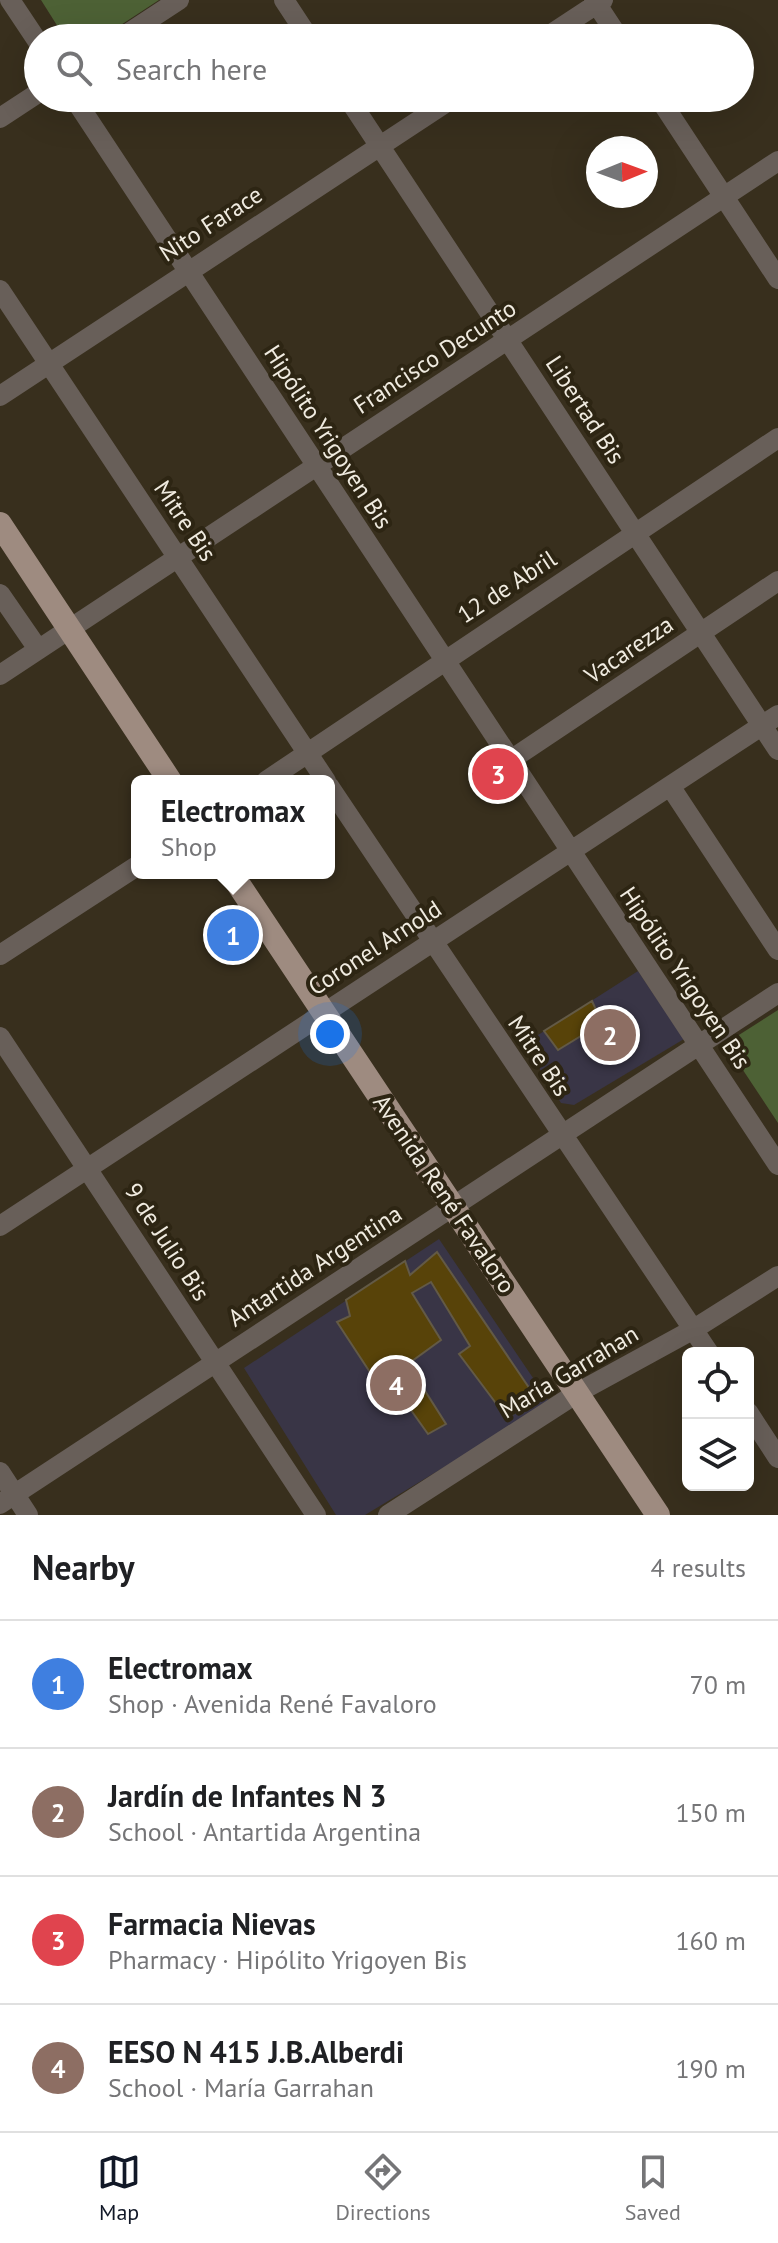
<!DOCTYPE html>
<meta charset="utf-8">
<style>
body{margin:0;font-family:"PT Sans",sans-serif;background:#f2f2f2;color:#202124}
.controls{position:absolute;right:24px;bottom:24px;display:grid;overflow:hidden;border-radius:12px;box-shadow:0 8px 32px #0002}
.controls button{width:72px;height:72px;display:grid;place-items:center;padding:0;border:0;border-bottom:2px solid #e0e0e0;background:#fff;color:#202124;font:40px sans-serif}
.compass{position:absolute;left:586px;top:136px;width:72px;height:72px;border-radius:50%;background:#fff;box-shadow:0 8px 32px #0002;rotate:89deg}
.you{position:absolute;left:330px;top:1034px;width:28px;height:28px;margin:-20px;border:6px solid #fff;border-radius:50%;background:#1a73e8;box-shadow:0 0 0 12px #1a73e833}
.badge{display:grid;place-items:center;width:52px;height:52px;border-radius:50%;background:#111827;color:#fff;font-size:26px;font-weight:700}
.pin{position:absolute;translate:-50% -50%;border:4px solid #fff;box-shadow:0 2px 8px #0006}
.popup{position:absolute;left:131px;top:775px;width:204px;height:104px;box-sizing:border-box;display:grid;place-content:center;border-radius:12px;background:#fff;filter:drop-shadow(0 2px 6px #0005);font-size:26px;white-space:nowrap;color:#757577}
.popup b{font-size:30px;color:#202124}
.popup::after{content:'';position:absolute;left:50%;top:100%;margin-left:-16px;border:16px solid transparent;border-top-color:#fff}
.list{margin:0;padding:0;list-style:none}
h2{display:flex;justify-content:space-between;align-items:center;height:104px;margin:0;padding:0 32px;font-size:34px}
h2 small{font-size:26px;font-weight:400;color:#757577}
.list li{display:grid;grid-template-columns:52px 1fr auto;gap:24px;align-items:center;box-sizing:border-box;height:128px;padding:0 32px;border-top:2px solid #e0e0e0}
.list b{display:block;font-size:30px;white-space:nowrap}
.list p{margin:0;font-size:26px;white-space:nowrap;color:#757577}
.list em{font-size:26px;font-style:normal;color:#757577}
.icon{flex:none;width:44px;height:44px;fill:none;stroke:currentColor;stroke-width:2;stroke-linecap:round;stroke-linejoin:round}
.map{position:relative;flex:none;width:778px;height:1515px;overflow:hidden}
.search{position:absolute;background:#fff;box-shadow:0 8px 32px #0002;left:24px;right:24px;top:24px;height:88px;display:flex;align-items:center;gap:20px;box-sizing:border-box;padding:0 28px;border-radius:44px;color:#757577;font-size:30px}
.sheet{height:616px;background:#fff}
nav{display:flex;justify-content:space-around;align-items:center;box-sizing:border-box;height:112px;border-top:2px solid #e0e0e0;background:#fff;font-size:22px;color:#757577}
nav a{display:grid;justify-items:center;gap:4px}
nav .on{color:#111827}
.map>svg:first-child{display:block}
.education{fill:#393546}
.green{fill:#4d6135}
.building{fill:#584309;stroke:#635a46;stroke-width:2}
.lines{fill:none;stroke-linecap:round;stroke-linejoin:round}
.minor{stroke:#685f59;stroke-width:20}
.major{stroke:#9e8b80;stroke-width:24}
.labels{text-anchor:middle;stroke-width:8;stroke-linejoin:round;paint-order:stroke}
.street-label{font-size:24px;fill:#f0ebe0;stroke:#2d2513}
</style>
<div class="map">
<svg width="778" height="1515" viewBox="0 0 778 1515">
<rect width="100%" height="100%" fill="#382f1d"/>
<path class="education" d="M638,971L684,1039L574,1105L561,1103L524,1044Z
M439,1239L550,1403L365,1515H336L244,1368Z"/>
<path class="green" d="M41,0H159L101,38H65Z
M778,1010V1123L729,1049L731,1040Z"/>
<path class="building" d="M592,1001L602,1023L558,1050L544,1031Z
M437,1252L536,1398L507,1418L459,1354L470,1346L431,1282L412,1293L441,1340L408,1364L446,1424L428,1434L388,1378L379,1386L337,1322L350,1316L346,1300L405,1261L410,1275Z"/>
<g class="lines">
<path class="minor" d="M10,0L38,42
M284,0L309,38
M594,0L619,38
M121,38L179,0
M545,38L603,0
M74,98L778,1165
M348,98L778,750
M659,98L778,279
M0,118L38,93
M0,290L326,781
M0,396L453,98
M0,594L38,649
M0,675L778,161
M509,761L778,581
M266,781L778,438
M329,786L709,1353
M670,786L778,950
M0,955L137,866
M0,1037L316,1515
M0,1226L778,715
M748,1412L778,1458
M0,1472L28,1515
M0,1504L778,993
M388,1515L577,1393L694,1329L778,1276"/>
<path class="major" d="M0,524L170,781
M231,873L658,1515"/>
</g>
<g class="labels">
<g class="street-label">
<text transform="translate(211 224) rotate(-33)" y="8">Nito Farace</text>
<text transform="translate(435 357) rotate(-33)" y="8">Francisco Decunto</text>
<text transform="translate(585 410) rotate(57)" y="8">Libertad Bis</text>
<text transform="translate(328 437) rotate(57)" y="8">Hipólito Yrigoyen Bis</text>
<text transform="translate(185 521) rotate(56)" y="8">Mitre Bis</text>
<text transform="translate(507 587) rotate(-33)" y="8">12 de Abril</text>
<text transform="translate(629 650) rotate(-34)" y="8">Vacarezza</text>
<text transform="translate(375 948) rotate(-33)" y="8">Coronel Arnold</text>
<text transform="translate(685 978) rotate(56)" y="8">Hipólito Yrigoyen Bis</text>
<text transform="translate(539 1056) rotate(56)" y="8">Mitre Bis</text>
<text transform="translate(444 1194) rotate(56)" y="8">Avenida René Favaloro</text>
<text transform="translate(167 1242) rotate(57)" y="8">9 de Julio Bis</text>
<text transform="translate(315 1266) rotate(-33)" y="8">Antartida Argentina</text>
<text transform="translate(569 1372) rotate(-31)" y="8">María Garrahan</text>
</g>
</g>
</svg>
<div class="controls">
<button><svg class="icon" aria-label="locate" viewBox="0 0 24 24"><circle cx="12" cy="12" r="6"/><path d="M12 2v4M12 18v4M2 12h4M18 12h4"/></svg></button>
<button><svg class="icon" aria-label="layers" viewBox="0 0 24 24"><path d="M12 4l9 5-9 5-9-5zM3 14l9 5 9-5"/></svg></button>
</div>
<svg class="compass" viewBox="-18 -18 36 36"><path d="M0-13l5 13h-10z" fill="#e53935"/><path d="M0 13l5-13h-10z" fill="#757577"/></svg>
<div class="you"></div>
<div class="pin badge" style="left:233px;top:935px;background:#3f7fe0">1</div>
<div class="popup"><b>Electromax</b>Shop</div>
<div class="pin badge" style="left:610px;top:1035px;background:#8d6e63">2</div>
<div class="pin badge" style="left:498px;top:774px;background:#e0444e">3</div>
<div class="pin badge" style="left:396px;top:1385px;background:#8d6e63">4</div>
<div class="search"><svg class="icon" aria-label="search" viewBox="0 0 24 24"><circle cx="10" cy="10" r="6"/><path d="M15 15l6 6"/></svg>Search here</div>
</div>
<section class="sheet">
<h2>Nearby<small>4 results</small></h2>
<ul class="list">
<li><span class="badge" style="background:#3f7fe0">1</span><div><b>Electromax</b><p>Shop · Avenida René Favaloro</p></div><em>70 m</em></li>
<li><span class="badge" style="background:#8d6e63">2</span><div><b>Jardín de Infantes N 3</b><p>School · Antartida Argentina</p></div><em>150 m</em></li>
<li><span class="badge" style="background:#e0444e">3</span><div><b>Farmacia Nievas</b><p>Pharmacy · Hipólito Yrigoyen Bis</p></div><em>160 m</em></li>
<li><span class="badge" style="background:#8d6e63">4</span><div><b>EESO N 415 J.B.Alberdi</b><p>School · María Garrahan</p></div><em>190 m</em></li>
</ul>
</section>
<nav>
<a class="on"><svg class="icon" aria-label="map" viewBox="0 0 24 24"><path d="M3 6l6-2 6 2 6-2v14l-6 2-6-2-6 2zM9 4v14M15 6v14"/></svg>Map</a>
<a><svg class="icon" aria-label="directions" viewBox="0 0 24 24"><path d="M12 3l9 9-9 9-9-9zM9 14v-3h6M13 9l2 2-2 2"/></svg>Directions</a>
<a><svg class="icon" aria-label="saved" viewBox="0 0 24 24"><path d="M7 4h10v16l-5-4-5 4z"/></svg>Saved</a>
</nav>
